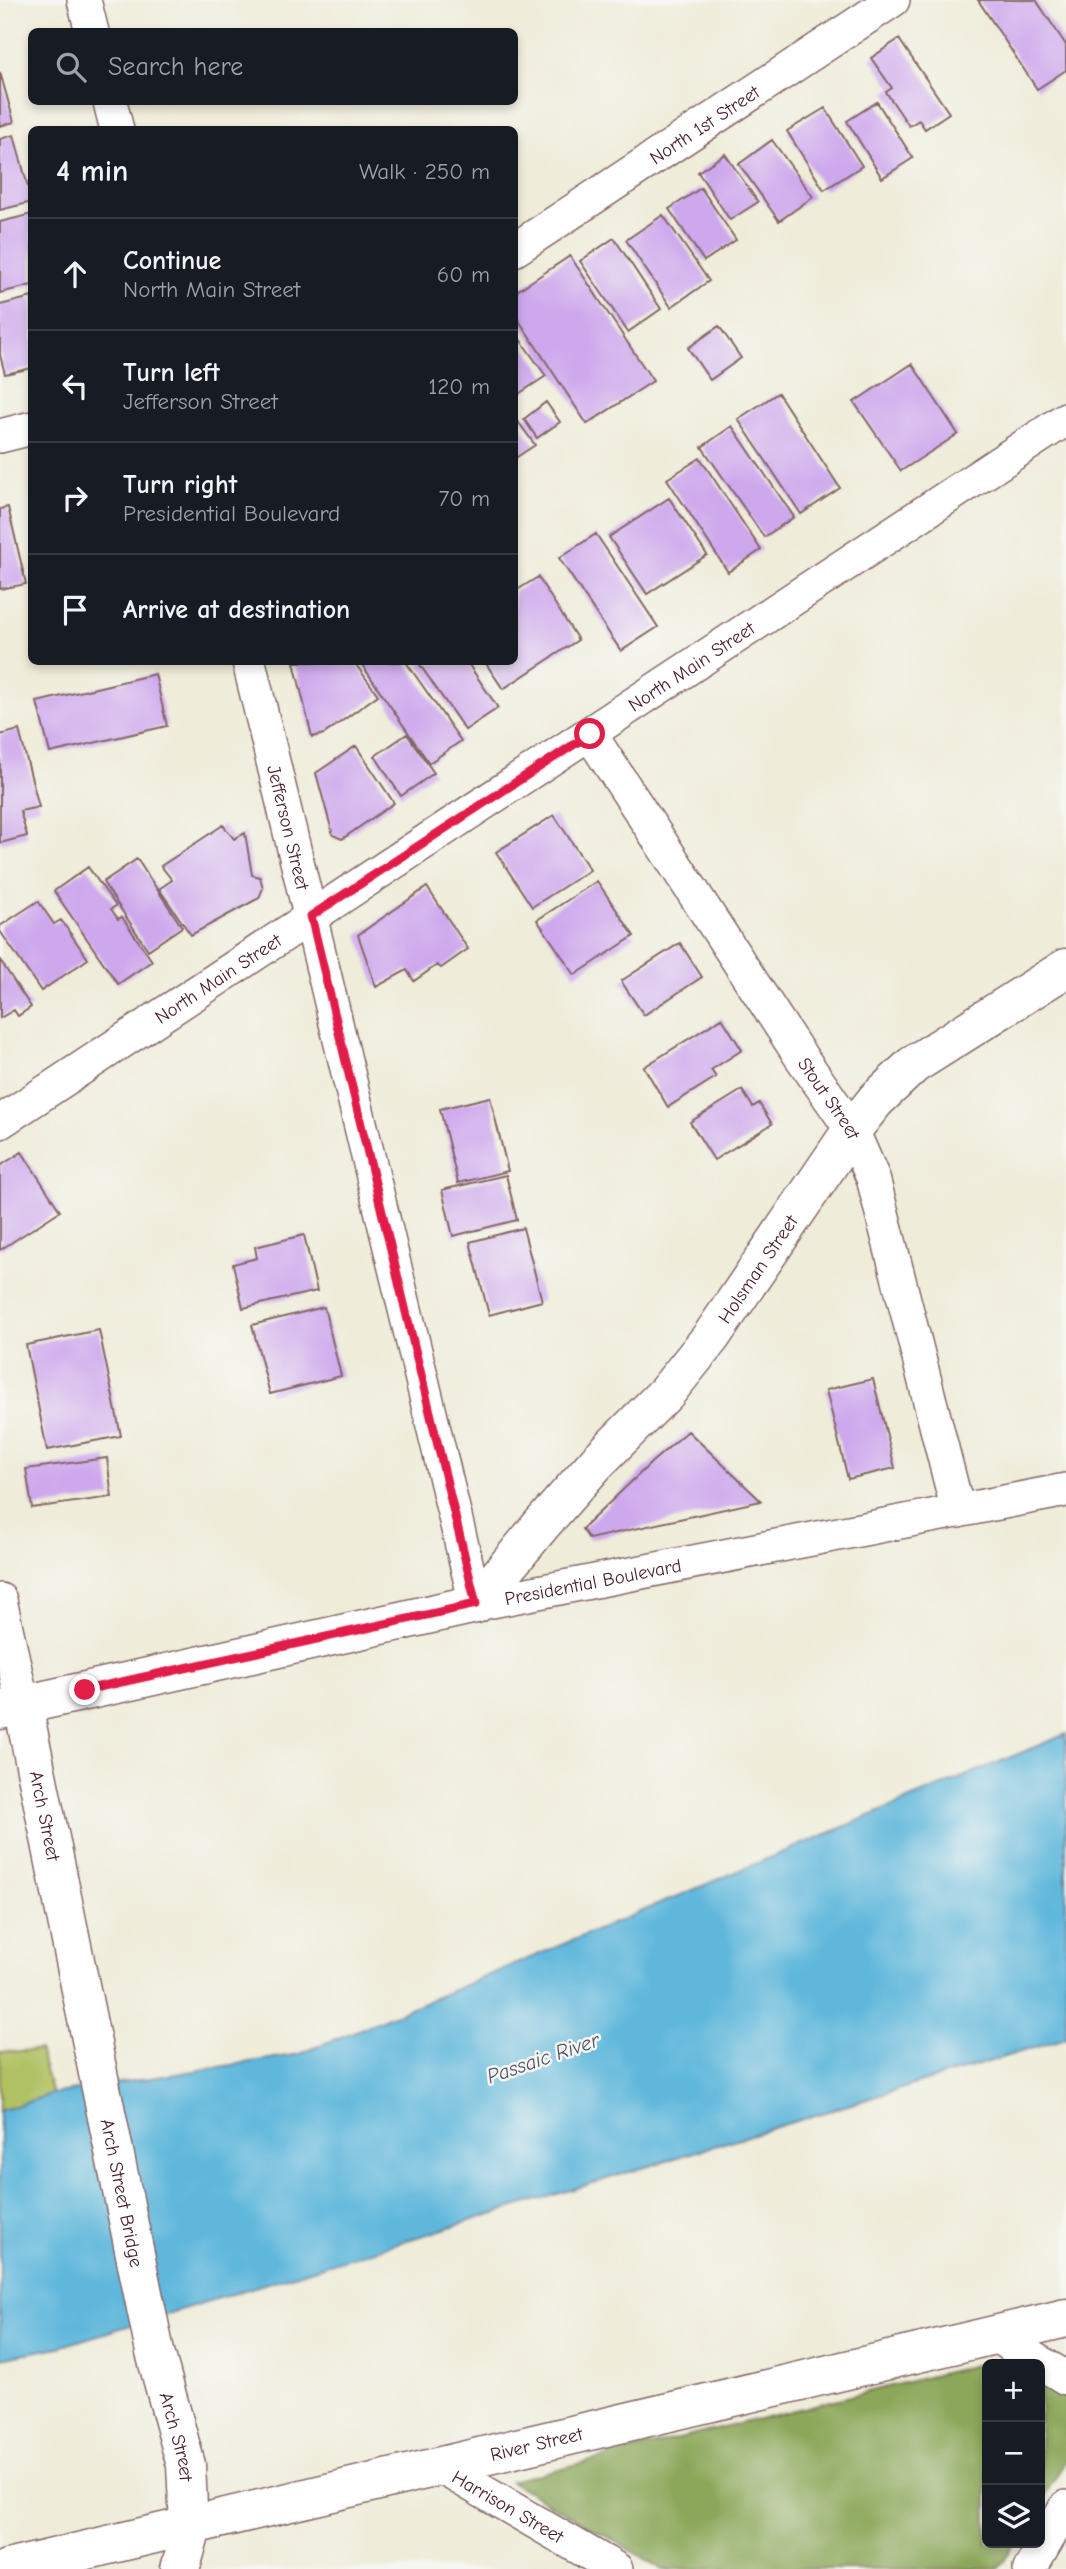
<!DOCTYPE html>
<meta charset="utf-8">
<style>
body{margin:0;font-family:"Comic Neue",sans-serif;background:#20242c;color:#f1f3f6}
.controls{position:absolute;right:21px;bottom:21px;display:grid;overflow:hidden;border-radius:10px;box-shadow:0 4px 10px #0003}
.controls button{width:63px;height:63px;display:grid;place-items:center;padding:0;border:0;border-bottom:2px solid #363941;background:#171b24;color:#f1f3f6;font:35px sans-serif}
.stop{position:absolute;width:21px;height:21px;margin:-16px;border:5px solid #e11d48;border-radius:50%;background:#fff}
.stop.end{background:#e11d48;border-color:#fff;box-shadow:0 2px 7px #0008}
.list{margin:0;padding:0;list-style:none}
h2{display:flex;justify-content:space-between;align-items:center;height:91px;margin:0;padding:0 28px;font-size:30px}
h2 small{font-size:23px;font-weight:400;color:#9ea1a6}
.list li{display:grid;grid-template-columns:46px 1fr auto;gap:21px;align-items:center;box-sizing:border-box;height:112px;padding:0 28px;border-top:2px solid #363941}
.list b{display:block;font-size:26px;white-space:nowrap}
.list p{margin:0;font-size:23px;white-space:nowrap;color:#9ea1a6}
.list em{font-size:23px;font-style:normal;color:#9ea1a6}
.icon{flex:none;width:38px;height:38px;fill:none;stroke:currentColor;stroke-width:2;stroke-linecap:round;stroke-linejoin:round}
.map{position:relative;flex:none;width:1066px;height:2569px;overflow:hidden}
.search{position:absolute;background:#171b24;box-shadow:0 4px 10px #0003;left:28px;top:28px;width:490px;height:77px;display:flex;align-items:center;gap:18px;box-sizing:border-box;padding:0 24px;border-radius:10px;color:#9ea1a6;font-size:26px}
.panel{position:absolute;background:#171b24;box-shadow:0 4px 10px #0003;left:28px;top:126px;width:490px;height:539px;border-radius:10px}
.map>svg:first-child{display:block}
.green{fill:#b0c164;stroke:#7d7048;stroke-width:2}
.forest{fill:#8ca75a;stroke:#6b6342;stroke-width:2}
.water{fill:#5fb7dc;stroke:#546b84;stroke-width:2}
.building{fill:#cea8ed}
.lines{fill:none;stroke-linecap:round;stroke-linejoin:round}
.street-casing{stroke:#846768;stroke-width:36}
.secondary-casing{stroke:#846768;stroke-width:41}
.primary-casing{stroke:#846768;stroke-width:41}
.street{stroke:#fff;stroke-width:33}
.secondary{stroke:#fff;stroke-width:38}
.primary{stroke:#fff;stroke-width:38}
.route{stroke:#e11d48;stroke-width:9}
.labels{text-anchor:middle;stroke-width:5;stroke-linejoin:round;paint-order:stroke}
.street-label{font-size:19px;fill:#4a1f2b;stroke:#f6f6f2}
.water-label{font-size:21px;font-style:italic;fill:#515469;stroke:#f6f6f2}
</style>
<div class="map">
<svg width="1066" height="2569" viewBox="0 0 1066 2569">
<rect width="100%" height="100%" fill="#f6f6f2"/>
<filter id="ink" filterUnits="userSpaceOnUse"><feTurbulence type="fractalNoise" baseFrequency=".0143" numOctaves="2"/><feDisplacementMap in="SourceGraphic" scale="14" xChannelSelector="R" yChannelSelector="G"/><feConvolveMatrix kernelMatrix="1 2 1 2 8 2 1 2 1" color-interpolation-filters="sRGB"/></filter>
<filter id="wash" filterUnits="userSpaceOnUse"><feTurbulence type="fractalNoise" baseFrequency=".00686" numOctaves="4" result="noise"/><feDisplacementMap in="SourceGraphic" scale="28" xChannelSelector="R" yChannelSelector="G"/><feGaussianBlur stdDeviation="1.57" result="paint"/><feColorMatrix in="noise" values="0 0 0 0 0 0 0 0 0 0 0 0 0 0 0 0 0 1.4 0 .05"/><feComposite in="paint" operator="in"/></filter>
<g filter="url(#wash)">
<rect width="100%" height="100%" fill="#efecd9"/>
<path class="green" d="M39,2050L52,2094L0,2111V2052Z"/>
<path class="forest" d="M991,2361L1001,2364H987V2543H1015L998,2569H663L510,2481Z
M1040,2378L1066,2387V2460L1040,2503Z"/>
<path class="water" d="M1066,1734V2038L59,2347L0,2358V2111L52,2094L300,2054Z"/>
<g id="blocks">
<path class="building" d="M978,0H1036L1066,45V70L1037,89Z
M899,39L949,113L925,129L919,120L909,126L886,92L892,88L871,58Z
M0,72L14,122L0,126Z
M877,102L913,158L882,178L847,121Z
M825,108L862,166L824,190L787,131Z
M14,135L32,202L0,210V139Z
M772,140L813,197L779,221L739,164Z
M725,154L758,202L730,220L698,172Z
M701,188L736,240L704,261L669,209Z
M32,214V285L0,293V222Z
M663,215L709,281L671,307L626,240Z
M614,238L661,309L628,332L580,261Z
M570,256L653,381L587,424L514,313V293Z
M32,297V368L5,374L0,355V305Z
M719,326L741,358L710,380L688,348Z
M514,331L546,376L514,397Z
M912,364L958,434L901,471L854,402Z
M778,393L840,488L801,514L738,419Z
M546,402L560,422L537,438L524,419Z
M514,416L535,445L514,459Z
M732,426L794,517L764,537L702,447Z
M700,458L761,550L728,572L667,479Z
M669,498L707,555L647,594L609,537Z
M8,507L26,584L0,589V509Z
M596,534L658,627L621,651L559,558Z
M538,577L578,640L503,689L485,662H514V592Z
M294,662H354L378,695L324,734L312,737Z
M369,662H406L461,741L429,763L363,666Z
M418,662H467L498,708L465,730Z
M155,674L167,726L50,753L37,702Z
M19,730L39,807L20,811L27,836L0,843V735Z
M407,734L434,773L401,796L375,756Z
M356,746L394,803L342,839L333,835L316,773Z
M554,815L590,870L532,907L496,852Z
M223,825L234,839L245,833L252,875L260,877L263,888L259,898L191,935L159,889L172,880L161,866Z
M137,859L182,927L148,950L103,882Z
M88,867L116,906L111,909L118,919L122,917L152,961L118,984L54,891Z
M597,881L634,936L575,975L537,920Z
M427,887L468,949L441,968L437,965L414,981L407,970L376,987L358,935Z
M38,901L54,924L61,920L88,959L41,991L0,931V926Z
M680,943L702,977L644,1015L621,981Z
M0,960L31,1007L18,1016L14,1010L0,1018Z
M722,1018L742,1050L711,1070L716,1077L668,1107L644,1067Z
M742,1090L753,1107L759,1103L772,1124L714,1160L690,1122Z
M490,1097L508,1171L458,1183L440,1109Z
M22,1152L60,1211L0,1250V1166Z
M506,1175L517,1220L453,1236L442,1190Z
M523,1228L542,1301L489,1315L470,1242Z
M304,1235L317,1291L243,1308L233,1264L257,1258L255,1247Z
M324,1307L341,1376L270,1394L252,1325Z
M99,1330L121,1436L47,1450L26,1345Z
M873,1379L895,1468L848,1479L826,1390Z
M688,1431L761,1501L589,1539L582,1529L653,1461Z
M107,1458L112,1497L32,1508L26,1469Z"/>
</g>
</g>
<g filter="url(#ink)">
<use href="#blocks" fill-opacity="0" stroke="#846768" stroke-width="2"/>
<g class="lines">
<defs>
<g id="street">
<path d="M84,0L92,32"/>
<path d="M110,102L117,130"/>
<path id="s1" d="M514,250L893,0"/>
<path d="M0,436L32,428"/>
<path id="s2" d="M249,662L476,1604L1066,1490"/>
<path id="s3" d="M590,734L799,1054L852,1130L873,1178L958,1511"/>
<path id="s4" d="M0,1122L1066,419"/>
<path d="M0,1600L23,1706"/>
<path d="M994,2335L1066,2378"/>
<path id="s5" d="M439,2466L616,2569"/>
<path d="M1030,2569L1066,2507"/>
</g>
<g id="secondary">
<path id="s6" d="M23,1706L155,2352L186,2465L189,2525"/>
<path id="s7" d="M0,1710L476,1604L542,1524L597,1462L666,1393L711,1337L852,1130L876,1100L913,1065L1066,968"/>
</g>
<g id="primary">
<path id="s8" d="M7,2569L1066,2318"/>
<path d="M180,2569L189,2539V2525"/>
</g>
</defs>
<use href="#street" class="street-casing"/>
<use href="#secondary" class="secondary-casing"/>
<use href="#primary" class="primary-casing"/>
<use href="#street" class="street"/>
<use href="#secondary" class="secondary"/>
<use href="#primary" class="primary"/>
</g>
</g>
<g class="lines" filter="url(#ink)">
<path class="route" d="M85,1690L476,1604L311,916L590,734"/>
</g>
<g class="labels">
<g class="street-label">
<text dy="7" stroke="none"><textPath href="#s1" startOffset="228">North 1st Street</textPath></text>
<text dy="7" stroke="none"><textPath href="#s4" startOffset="828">North Main Street</textPath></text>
<text dy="7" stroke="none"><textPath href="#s2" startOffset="170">Jefferson Street</textPath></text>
<text dy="7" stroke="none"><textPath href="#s4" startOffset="261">North Main Street</textPath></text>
<text dy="7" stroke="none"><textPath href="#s3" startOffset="436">Stout Street</textPath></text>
<text dy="7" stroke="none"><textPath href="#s7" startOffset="926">Holsman Street</textPath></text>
<text dy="7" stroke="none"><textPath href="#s2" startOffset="1088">Presidential Boulevard</textPath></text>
<text dy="7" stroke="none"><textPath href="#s6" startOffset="112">Arch Street</textPath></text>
<text dy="7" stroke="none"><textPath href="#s6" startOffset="497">Arch Street Bridge</textPath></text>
<text dy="7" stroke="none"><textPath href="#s6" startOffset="747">Arch Street</textPath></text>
<text dy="7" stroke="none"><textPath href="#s8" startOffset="544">River Street</textPath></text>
<text dy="7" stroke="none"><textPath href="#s5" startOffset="80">Harrison Street</textPath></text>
</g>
<g class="water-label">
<text transform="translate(543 2058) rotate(-19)" y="7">Passaic River</text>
</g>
</g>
</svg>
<div class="controls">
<button>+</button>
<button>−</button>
<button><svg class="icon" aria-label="layers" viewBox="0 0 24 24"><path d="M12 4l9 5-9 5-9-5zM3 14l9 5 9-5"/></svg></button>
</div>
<div class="stop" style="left:590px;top:734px"></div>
<div class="stop end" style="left:85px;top:1690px"></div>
<div class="search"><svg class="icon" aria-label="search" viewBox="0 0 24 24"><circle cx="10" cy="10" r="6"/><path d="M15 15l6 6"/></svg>Search here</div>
<section class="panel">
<h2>4 min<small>Walk · 250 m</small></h2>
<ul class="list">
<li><svg class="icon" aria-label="ahead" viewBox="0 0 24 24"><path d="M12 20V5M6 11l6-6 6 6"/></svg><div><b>Continue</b><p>North Main Street</p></div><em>60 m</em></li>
<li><svg class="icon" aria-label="left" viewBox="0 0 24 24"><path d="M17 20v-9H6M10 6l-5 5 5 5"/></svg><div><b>Turn left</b><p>Jefferson Street</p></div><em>120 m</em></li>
<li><svg class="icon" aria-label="right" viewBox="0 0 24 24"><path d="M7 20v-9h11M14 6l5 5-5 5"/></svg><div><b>Turn right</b><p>Presidential Boulevard</p></div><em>70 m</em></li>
<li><svg class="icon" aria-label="arrive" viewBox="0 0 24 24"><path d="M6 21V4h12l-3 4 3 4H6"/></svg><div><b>Arrive at destination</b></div></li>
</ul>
</section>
</div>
